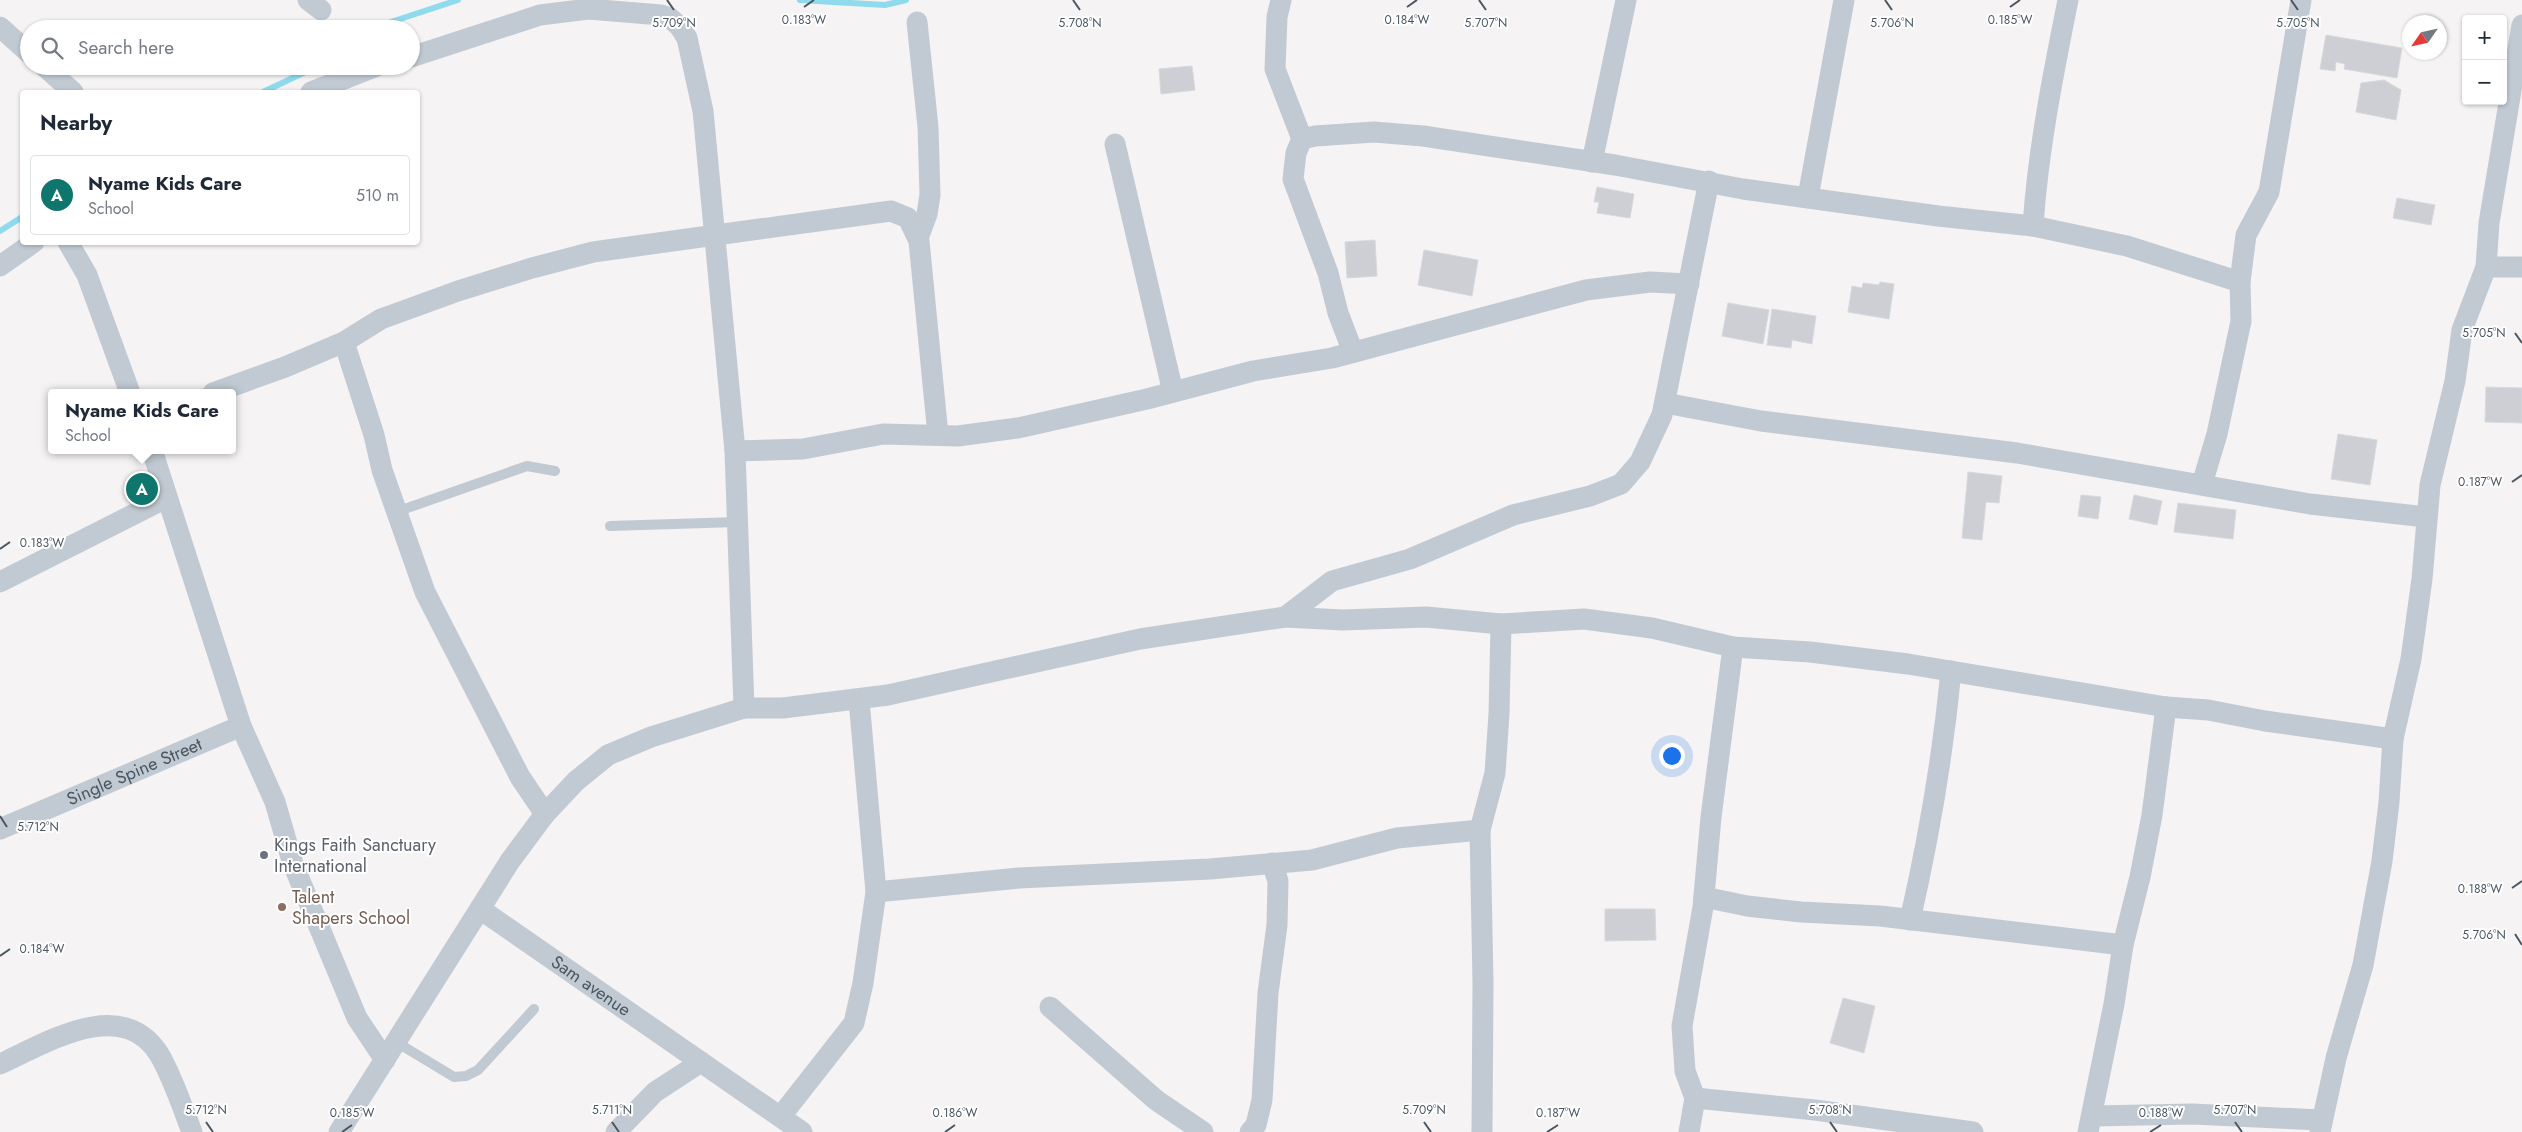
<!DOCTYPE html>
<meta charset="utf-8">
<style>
body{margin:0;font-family:Jost,sans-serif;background:#f6f6f7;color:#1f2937}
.controls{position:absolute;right:15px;top:15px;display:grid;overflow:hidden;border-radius:5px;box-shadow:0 1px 4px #0004}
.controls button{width:45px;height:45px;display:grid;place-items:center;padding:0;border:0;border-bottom:1px solid #e0e1e3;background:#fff;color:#1f2937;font:25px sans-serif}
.compass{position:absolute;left:2402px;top:15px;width:45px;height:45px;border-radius:50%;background:#fff;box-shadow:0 1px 4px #0004;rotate:236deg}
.you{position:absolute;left:1671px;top:755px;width:18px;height:18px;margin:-12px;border:4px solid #fff;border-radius:50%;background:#1a73e8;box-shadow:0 0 0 8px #1a73e833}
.badge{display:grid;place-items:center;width:32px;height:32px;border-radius:50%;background:#0f766e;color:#fff;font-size:16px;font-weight:700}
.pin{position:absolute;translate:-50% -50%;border:2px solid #fff;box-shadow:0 1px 5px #0006}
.popup{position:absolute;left:48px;top:389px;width:188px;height:65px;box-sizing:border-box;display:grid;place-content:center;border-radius:5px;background:#fff;filter:drop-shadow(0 1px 4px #0005);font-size:16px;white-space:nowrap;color:#747a83}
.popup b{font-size:19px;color:#1f2937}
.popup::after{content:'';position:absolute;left:50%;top:100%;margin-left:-10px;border:10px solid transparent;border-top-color:#fff}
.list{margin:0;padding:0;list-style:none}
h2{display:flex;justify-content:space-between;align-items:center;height:65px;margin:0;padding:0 20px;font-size:21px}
h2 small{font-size:16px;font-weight:400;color:#747a83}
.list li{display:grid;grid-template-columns:32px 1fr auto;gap:15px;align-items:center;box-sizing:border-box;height:80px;margin:0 10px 10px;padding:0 10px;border:1px solid #e0e1e3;border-radius:5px}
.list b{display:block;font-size:19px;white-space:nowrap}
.list p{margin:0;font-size:16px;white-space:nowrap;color:#747a83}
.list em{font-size:16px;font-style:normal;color:#747a83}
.icon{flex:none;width:28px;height:28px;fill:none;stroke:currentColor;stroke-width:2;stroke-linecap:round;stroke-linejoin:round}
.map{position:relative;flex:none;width:2522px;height:1132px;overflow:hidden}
.search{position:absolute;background:#fff;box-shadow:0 1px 4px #0004;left:20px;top:20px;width:400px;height:55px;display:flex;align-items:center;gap:12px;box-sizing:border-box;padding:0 18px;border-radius:28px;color:#747a83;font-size:19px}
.panel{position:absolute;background:#fff;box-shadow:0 1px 4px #0004;left:20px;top:90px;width:400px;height:155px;border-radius:5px}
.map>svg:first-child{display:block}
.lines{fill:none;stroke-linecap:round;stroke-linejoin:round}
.stream{stroke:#90daee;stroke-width:6}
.building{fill:#cdcfd5;stroke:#d7d9de}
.lane{stroke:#c1cad2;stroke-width:10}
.street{stroke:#c1cad2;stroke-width:21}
.ticks{fill:none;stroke:#4a5661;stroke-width:2}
.worship-dot{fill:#6b7280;stroke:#fff;stroke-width:2}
.education-dot{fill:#8d6e63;stroke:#fff;stroke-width:2}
.labels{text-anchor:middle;stroke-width:4;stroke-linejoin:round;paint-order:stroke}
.street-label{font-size:18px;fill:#4a5661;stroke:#fff}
.worship-label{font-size:18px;fill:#5b616d;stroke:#fff;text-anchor:start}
.education-label{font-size:18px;fill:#785e54;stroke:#fff;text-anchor:start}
.ticks-label{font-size:12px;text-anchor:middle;fill:#4a5661;stroke:#fff;stroke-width:4;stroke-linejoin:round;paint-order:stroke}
</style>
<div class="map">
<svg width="2522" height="1132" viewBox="0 0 2522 1132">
<rect width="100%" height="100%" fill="#f5f3f3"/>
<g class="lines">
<path class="stream" d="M800,0L885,5L906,0
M380,29L391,22L458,0
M263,92L318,66
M0,231L22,217"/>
</g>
<path class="building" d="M2326,35L2402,48L2397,78L2344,69L2345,64L2336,62L2335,71L2320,69Z
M1192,66L1195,90L1161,94L1159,69Z
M2384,80L2401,90L2396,120L2356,112L2361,83Z
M1597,187L1634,194L1630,218L1597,213L1599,202H1594Z
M2397,198L2435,205L2431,225L2393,218Z
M1375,240L1377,276L1347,278L1345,242Z
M1424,250L1478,260L1472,296L1418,285Z
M1880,282L1894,284L1889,319L1848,312L1852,286L1862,288L1863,283L1879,285Z
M1728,303L1769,310L1763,344L1722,336Z
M1772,309L1816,316L1812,344L1792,340L1791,348L1767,345Z
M2486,387L2522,388V423L2485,422Z
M2338,434L2377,440L2370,485L2331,479Z
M1968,472L2002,476L1999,503L1986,502L1982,540L1962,538Z
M2081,495L2101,497L2098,519L2078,516Z
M2134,495L2162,501L2157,525L2129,519Z
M2178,503L2236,510L2233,539L2174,532Z
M1605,909H1655L1656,940L1605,941Z
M1843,998L1875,1006L1864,1053L1830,1043Z"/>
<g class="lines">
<path class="lane" d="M396,512L527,466L555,471
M610,526L737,522
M396,1042L454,1077L466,1076L478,1070L534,1009"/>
<g class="street">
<path d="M308,0L321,10"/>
<path d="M1281,0L1277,17L1275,69L1302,139"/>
<path d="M917,22L928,127L930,195L927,214L918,238"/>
<path d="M0,27L29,53"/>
<path d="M411,57L540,15L588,9L661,15L670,18L680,27L687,38L703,111L735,451L744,708"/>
<path d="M44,66L73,92"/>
<path d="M311,92L377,66"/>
<path d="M1115,144L1173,392"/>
<path d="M1592,162L1626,0"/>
<path d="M1808,197L1844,0"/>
<path d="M2033,226C2038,150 2053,75 2068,0"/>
<path d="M68,242L87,275L130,393"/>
<path d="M0,266L34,242"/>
<path d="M2486,267H2522"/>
<path d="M344,342L374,435L382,470L425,592L520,777L545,814"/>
<path d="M1353,352L1338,313L1328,273L1293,179L1296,153L1302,139L1315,136L1374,132L1423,136L1615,165L1743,189L1938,216L2033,226L2127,246L2240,282"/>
<path d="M213,393L285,367L344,342L381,319L458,291L532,268L593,252L891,211L908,218L919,241L938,435"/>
<path d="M1665,403L1761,421L2017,453L2310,504L2426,517"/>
<path d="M152,450L241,726L275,802L293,864L357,1018L385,1060"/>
<path d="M735,451L803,449L883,434L958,436L1018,428L1147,399L1253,371L1332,358L1586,290L1650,282L1689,284"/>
<path d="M2202,484L2217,434L2241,321L2240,282L2246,235L2269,192L2301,0"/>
<path d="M0,582L166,498"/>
<path d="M1285,617L1343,620L1426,617L1501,624L1584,619L1652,628L1733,647L1810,652L1908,664L2166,707L2208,710L2265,721L2393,739"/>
<path id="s1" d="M0,829L241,726"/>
<path d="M876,892L1019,878L1210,869L1312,860L1397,838L1480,830"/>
<path d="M1704,897L1747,906L1801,912L1880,916L2123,945"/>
<path id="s2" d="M480,909L802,1132"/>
<path d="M1910,920C1929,837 1943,755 1951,671"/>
<path d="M1050,1007L1156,1100L1203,1132"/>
<path d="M0,1064C46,1043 121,995 159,1054C173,1078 182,1106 192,1132"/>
<path d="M1695,1098L1815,1110L1973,1132"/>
<path d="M781,1116L854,1023L863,983L876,892L859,700"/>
<path d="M2093,1116L2192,1114L2321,1120"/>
<path d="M339,1132L510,861L545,814L576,781L608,755L651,737L744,708H783L888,695L1140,639L1285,617L1332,581L1410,559L1513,515L1590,496L1621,484L1640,462L1662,415L1709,181"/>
<path d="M616,1132L655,1092L701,1062"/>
<path d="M1250,1132L1256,1125L1262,1100L1268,993L1277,925L1278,881L1272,863"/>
<path d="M1482,1132L1483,983L1480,830L1495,773L1499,714L1501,624"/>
<path d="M1689,1132L1695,1098L1685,1071L1682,1026L1703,907L1711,817L1733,647"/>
<path d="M2088,1132L2114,1004L2123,945L2140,877L2152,815L2166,707"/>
<path d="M2320,1132L2336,1058L2363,965L2382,861L2389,802L2393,739L2411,659L2422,579L2430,485L2455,381L2462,330L2486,267L2489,223L2522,25"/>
</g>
</g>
<path class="ticks" d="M667,0L674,10M1073,0L1080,10M1479,0L1486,10M1885,0L1892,10M2291,0L2298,10M804,7L814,0M1407,7L1417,0M2010,7L2020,0M2515,333L2522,343M2512,482L2522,475M0,549L10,542M0,816L7,827M2512,888L2522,881M2515,934L2522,945M0,956L10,949M206,1122L213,1132M612,1122L619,1132M1424,1122L1431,1132M1830,1122L1837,1132M2235,1122L2242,1132M342,1132L352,1125M945,1132L955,1125M1547,1132L1558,1125M2150,1132L2161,1125"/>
<circle class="worship-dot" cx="264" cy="855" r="5"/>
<circle class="education-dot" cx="282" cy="907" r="5"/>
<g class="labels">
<g class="street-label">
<text dy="6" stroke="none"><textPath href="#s1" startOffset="146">Single Spine Street</textPath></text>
<text dy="6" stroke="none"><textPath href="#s2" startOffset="135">Sam avenue</textPath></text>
</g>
<g class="worship-label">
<text x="274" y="851">Kings Faith Sanctuary<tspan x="274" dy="21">International</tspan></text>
</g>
<g class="education-label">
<text x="292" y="903">Talent<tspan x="292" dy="21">Shapers School</tspan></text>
</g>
</g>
<g class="ticks-label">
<text x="804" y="24">0.183°W</text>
<text x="1407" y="24">0.184°W</text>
<text x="2010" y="24">0.185°W</text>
<text x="674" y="27">5.709°N</text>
<text x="1080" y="27">5.708°N</text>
<text x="1486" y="27">5.707°N</text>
<text x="1892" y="27">5.706°N</text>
<text x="2298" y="27">5.705°N</text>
<text x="2484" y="337">5.705°N</text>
<text x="2480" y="486">0.187°W</text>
<text x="42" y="547">0.183°W</text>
<text x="38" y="831">5.712°N</text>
<text x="2480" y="893">0.188°W</text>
<text x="2484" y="939">5.706°N</text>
<text x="42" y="953">0.184°W</text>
<text x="206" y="1114">5.712°N</text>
<text x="612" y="1114">5.711°N</text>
<text x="1424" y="1114">5.709°N</text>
<text x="1830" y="1114">5.708°N</text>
<text x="2235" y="1114">5.707°N</text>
<text x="352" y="1117">0.185°W</text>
<text x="955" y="1117">0.186°W</text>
<text x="1558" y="1117">0.187°W</text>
<text x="2161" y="1117">0.188°W</text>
</g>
</svg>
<div class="controls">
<button>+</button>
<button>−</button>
</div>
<svg class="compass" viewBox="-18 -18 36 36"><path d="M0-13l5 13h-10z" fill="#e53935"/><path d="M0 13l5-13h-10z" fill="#747a83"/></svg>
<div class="you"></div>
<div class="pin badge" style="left:142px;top:489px">A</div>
<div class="popup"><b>Nyame Kids Care</b>School</div>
<div class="search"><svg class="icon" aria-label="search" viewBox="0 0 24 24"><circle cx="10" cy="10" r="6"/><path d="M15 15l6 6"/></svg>Search here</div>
<section class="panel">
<h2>Nearby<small></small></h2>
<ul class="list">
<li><span class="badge">A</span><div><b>Nyame Kids Care</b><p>School</p></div><em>510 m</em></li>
</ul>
</section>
</div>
